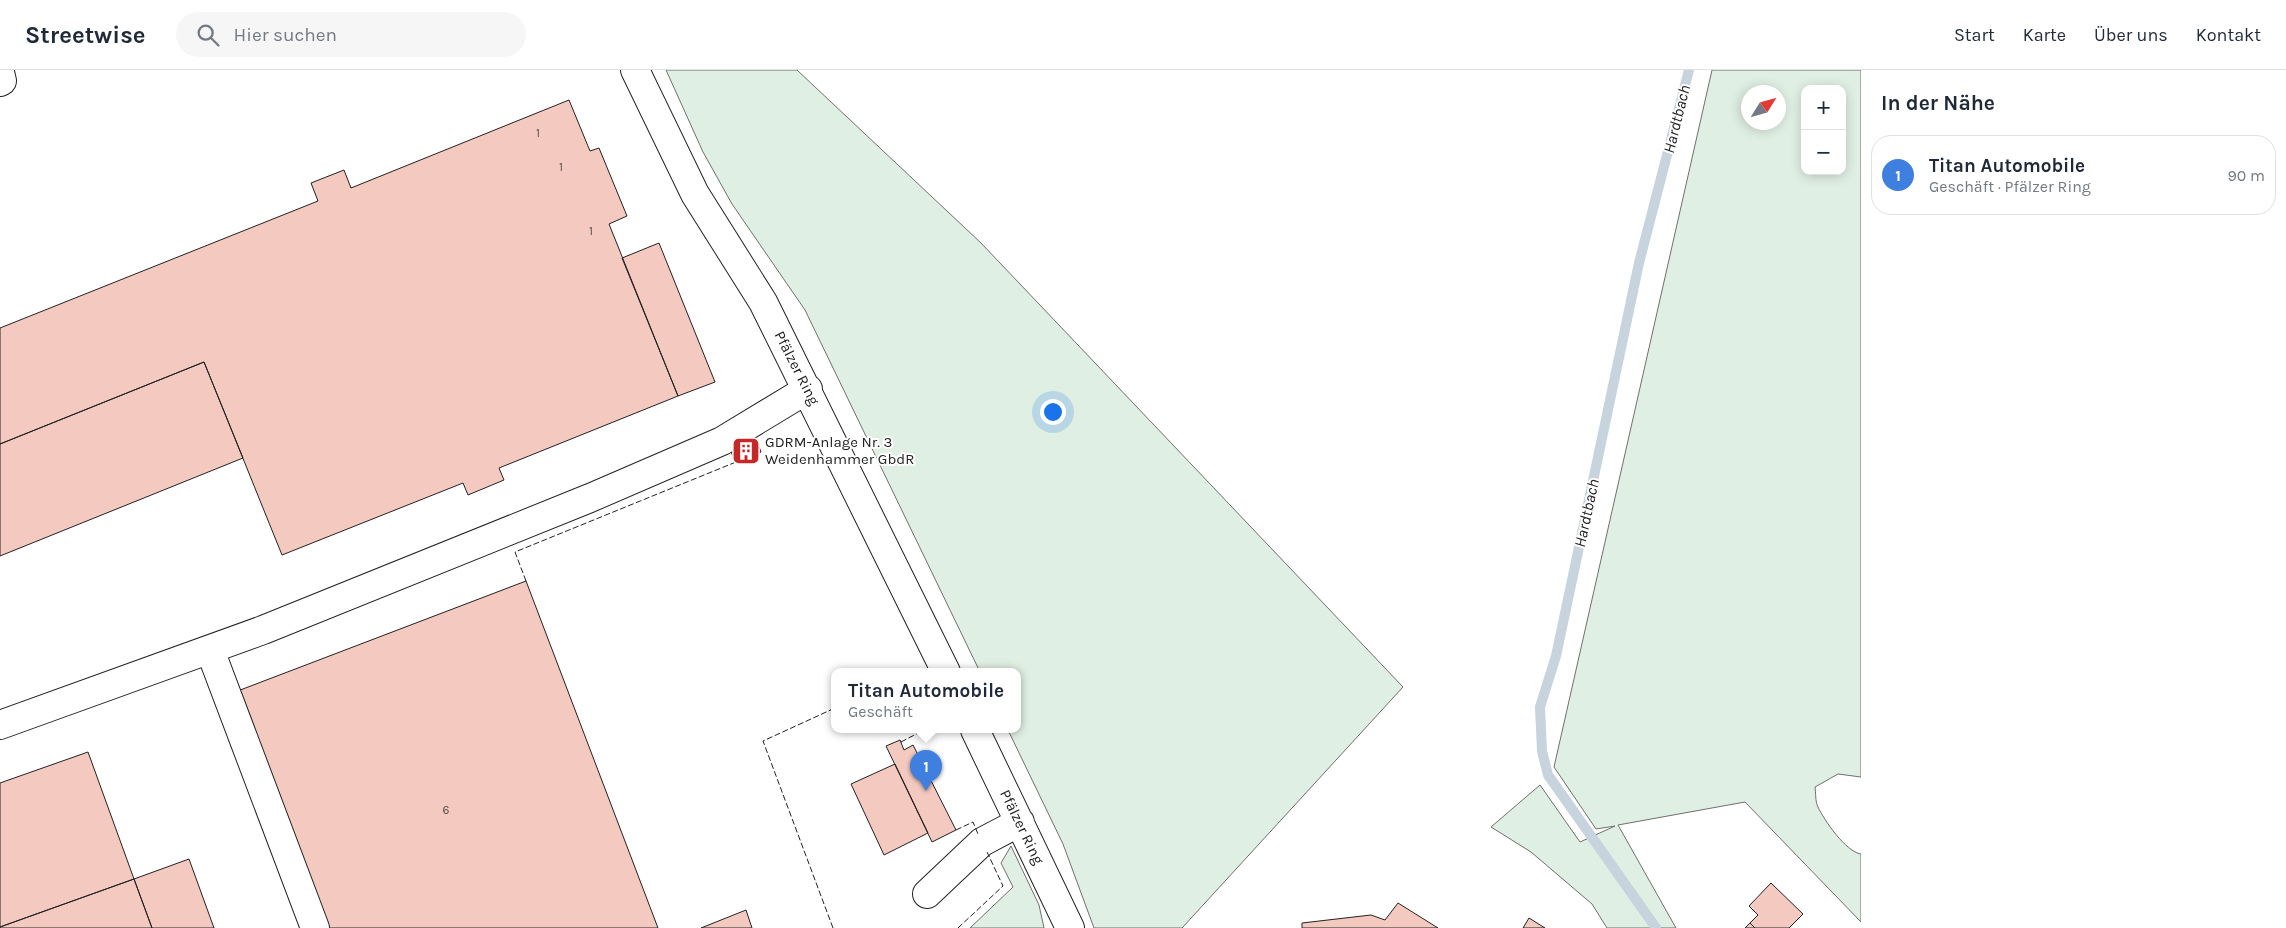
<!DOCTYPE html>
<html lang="de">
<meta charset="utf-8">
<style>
body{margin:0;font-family:Karla,sans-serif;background:#f6f6f7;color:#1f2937}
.controls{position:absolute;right:15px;top:15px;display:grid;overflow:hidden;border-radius:10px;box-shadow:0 2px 12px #0003}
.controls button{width:45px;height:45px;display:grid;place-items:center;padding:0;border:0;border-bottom:1px solid #e0e1e3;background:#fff;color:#1f2937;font:25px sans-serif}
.compass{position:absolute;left:1741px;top:15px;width:45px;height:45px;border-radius:50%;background:#fff;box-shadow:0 2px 12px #0003;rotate:53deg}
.you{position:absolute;left:1052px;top:341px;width:18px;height:18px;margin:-12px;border:4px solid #fff;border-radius:50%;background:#1a73e8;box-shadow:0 0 0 8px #1a73e833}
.badge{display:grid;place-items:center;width:32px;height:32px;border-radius:50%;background:#db2777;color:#fff;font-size:16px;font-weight:700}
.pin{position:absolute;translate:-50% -41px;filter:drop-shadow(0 1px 2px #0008)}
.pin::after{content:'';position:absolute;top:26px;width:18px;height:15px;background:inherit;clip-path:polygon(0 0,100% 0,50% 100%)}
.popup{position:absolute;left:831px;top:598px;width:190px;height:65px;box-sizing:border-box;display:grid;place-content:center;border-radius:10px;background:#fff;filter:drop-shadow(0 1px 4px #0005);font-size:16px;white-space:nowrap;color:#747a83}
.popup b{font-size:19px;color:#1f2937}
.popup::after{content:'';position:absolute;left:50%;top:100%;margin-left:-10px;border:10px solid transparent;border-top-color:#fff}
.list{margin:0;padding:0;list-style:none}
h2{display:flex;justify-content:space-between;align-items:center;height:65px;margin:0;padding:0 20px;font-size:21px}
h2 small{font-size:16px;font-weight:400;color:#747a83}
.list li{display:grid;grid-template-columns:32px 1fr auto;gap:15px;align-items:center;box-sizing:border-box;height:80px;margin:0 10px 10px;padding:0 10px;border:1px solid #e0e1e3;border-radius:20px}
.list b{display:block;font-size:19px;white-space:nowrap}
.list p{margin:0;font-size:16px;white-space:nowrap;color:#747a83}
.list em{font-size:16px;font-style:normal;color:#747a83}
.icon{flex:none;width:28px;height:28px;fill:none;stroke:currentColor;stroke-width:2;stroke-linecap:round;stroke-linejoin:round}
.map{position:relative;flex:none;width:1861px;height:858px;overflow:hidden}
header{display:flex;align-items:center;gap:30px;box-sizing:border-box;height:70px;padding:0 25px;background:#fff;border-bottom:1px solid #e0e1e3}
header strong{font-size:24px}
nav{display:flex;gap:28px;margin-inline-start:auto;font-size:18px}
.search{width:350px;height:45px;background:#f6f6f7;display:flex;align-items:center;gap:12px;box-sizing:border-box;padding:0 18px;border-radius:28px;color:#747a83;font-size:19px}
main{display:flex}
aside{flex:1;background:#fff}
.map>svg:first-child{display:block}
.green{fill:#e0efe3;stroke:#6f6f6f;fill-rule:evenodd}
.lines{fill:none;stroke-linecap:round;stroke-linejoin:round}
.stream{stroke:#c7d3dd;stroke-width:10}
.building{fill:#f3c9c0;stroke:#222}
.minor-casing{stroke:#222;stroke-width:30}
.minor{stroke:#fff;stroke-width:28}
.fence{stroke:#222;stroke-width:1;stroke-dasharray:6 2.5;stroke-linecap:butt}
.labels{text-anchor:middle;stroke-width:4;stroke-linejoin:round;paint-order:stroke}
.number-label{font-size:12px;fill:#564c4a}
.street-label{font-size:15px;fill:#222;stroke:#fff}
.poi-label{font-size:15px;fill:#222;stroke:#fff;text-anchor:start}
.water-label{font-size:16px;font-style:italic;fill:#222;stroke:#fff}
</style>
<header>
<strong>Streetwise</strong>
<div class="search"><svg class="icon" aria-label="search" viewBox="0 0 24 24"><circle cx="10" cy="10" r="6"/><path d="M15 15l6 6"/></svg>Hier suchen</div>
<nav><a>Start</a><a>Karte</a><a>Über uns</a><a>Kontakt</a></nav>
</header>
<main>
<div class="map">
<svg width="1861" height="858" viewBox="0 0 1861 858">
<rect width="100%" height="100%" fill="#fff"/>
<path class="green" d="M666,0H797L981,173L1403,617L1182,858H1094L1063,774L1008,660H1017V602H980L805,240L732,134L703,82Z
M1712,0H1861V707L1838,704L1815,717C1816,723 1815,731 1818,737C1824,750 1846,782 1861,784V852L1745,732L1618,755L1676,858H1607L1592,834L1531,782L1491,757L1540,715L1580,772L1615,756L1596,759L1554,697ZM1805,19H1842V101H1805ZM1778,22V52H1748V22Z
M1011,776L1039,835L1044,858H970L1013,817L1001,793Z"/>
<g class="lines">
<path class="stream" d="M1656,858L1548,705L1542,681L1540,637L1556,586L1639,193L1689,0"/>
</g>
<path class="building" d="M569,30L590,81L599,78L627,146L609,154L678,326L499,398L504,410L468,425L463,413L282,485L204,292L0,374V258L318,131L311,113L344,100L351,118Z
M659,173L715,312L678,326L622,188Z
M204,292L243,388L0,486V374Z
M756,369L761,382L736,392L730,380Z
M526,511L658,858H323L235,622Z
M900,670L904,680L913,675L956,760L932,772L886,676Z
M88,682L134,809L0,857V713Z
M895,694L928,763L884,785L851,714Z
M189,789L214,858H152L134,809Z
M134,809L152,858H0V857Z
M1771,813L1803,844L1789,858H1755L1750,853L1758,845L1749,836Z
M1398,833L1438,858H1302V853L1371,845L1385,850Z
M746,840L752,858H701Z
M1529,848L1545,858H1523Z
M1750,853L1755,858H1745Z"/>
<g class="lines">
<defs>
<path id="minor" d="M635,0L695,124L763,232L946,602
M0,2L2,11L0,12
M210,580L315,858
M0,655L263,560L590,428L722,371L808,319
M975,660L1070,858
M927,824L982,772L1020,752"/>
</defs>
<use href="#minor" class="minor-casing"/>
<use href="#minor" class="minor"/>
<path class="fence" d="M526,511L515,482L736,392
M901,672L924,660
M956,760L973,752L978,764
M833,858L763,671L835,638
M958,858L1003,816L987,782"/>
</g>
<defs>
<symbol id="building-square" viewBox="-11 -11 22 22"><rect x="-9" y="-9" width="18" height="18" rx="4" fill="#c62828" stroke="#fff"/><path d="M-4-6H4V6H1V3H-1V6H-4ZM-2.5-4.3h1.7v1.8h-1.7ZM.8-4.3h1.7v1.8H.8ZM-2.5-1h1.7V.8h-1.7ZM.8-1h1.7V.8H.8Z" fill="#fff"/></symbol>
</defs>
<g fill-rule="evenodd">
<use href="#building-square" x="730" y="365" width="32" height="32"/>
</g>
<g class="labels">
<g class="number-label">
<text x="538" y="67">1</text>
<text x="561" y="101">1</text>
<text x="591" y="165">1</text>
<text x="446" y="744">6</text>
</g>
<g class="street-label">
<text transform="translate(797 298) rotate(63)" y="5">Pfälzer Ring</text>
<text transform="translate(1022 757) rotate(64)" y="5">Pfälzer Ring</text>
</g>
<g class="poi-label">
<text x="765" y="377">GDRM-Anlage Nr. 3<tspan x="765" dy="17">Weidenhammer GbdR</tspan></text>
</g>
<g class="water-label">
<text transform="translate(1676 49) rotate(-76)" y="6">Hardtbach</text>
<text transform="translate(1586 443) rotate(-78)" y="6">Hardtbach</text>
</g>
</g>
</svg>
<div class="controls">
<button>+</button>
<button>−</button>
</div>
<svg class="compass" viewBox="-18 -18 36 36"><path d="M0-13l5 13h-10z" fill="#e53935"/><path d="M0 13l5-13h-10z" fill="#747a83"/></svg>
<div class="you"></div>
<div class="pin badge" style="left:926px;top:721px;background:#3f7fe0">1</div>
<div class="popup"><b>Titan Automobile</b>Geschäft</div>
</div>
<aside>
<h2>In der Nähe<small></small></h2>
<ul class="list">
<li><span class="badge" style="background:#3f7fe0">1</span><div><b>Titan Automobile</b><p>Geschäft · Pfälzer Ring</p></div><em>90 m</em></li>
</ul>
</aside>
</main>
